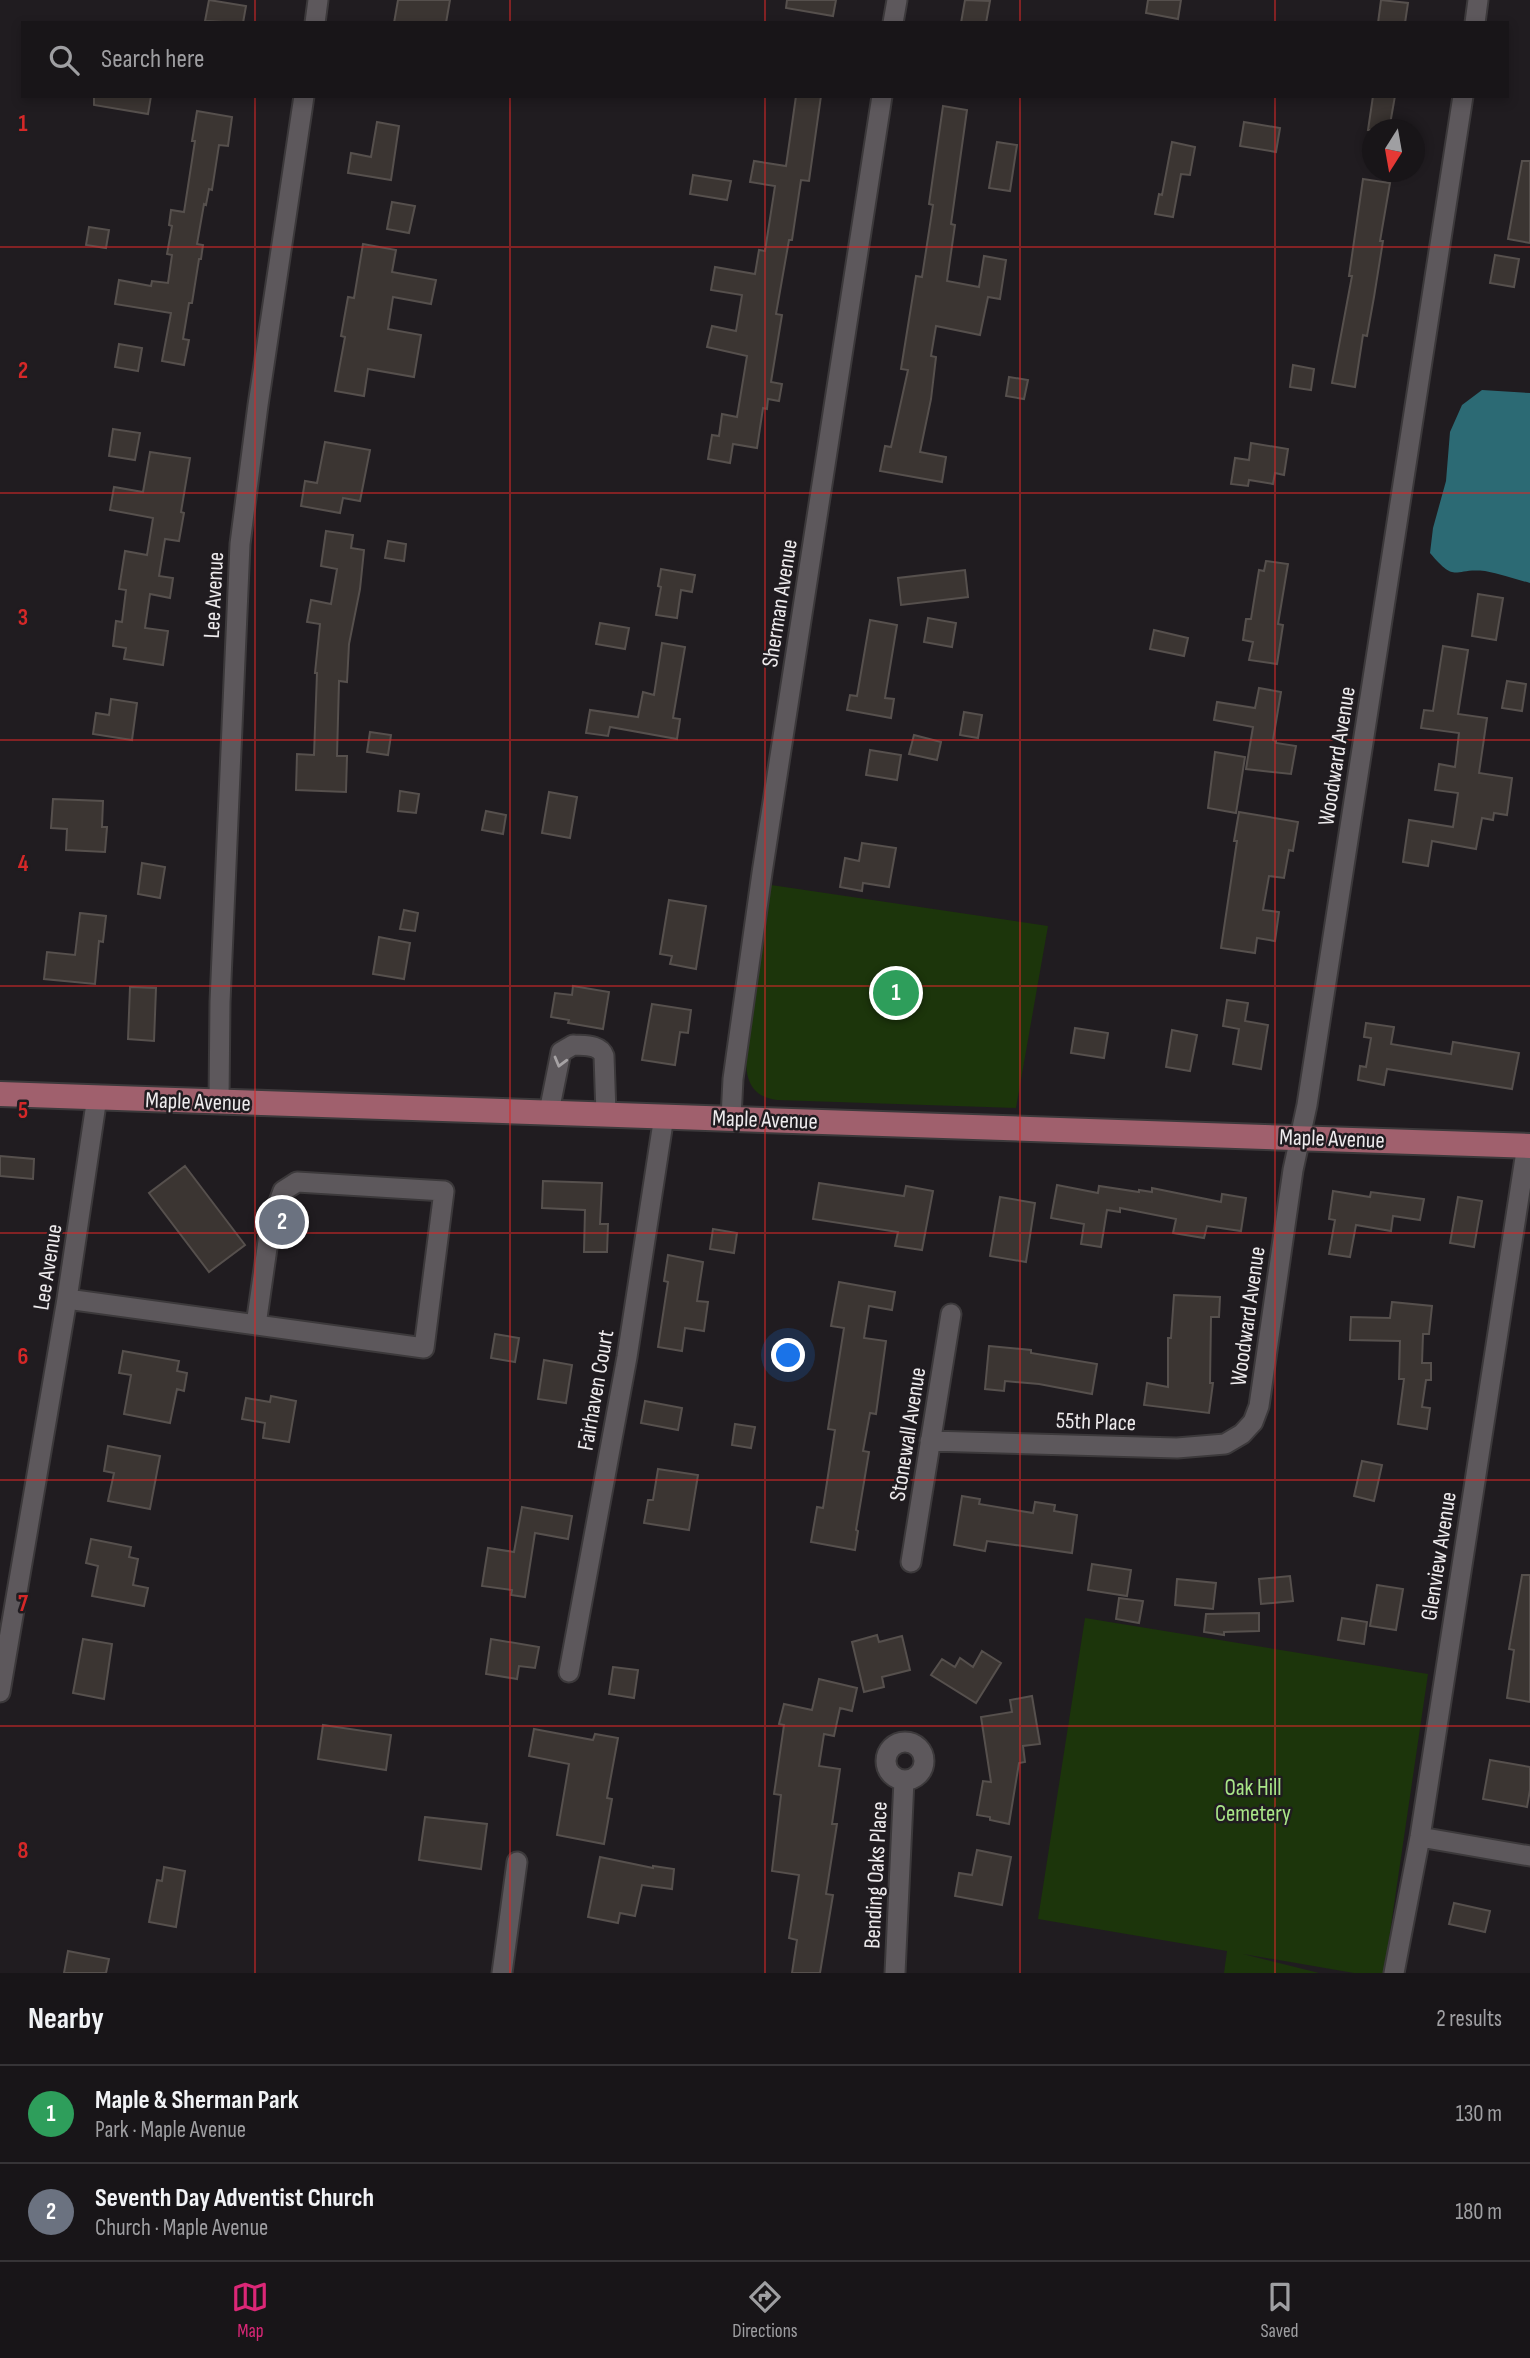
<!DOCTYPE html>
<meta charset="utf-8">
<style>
body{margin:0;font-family:"Sofia Sans Condensed",sans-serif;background:#211e21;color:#f1f3f6}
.compass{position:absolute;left:1362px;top:119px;width:63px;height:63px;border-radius:50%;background:#181518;box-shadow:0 4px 10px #0003;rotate:191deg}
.you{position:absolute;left:789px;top:1356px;width:24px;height:24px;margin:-18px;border:5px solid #fff;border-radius:50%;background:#1a73e8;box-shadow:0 0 0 10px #1a73e833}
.badge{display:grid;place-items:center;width:46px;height:46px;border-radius:50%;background:#db2777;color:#fff;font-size:23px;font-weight:700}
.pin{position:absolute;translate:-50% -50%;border:4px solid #fff;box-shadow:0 2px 7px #0006}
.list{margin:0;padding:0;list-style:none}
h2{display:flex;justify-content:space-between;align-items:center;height:91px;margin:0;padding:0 28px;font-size:30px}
h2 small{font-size:23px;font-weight:400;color:#9f9fa2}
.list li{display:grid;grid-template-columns:46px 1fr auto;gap:21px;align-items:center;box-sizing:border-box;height:98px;padding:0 28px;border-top:2px solid #363437}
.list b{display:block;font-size:26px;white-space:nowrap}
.list p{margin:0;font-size:23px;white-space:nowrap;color:#9f9fa2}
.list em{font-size:23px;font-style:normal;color:#9f9fa2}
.icon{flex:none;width:38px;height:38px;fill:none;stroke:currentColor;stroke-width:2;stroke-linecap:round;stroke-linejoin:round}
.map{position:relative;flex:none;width:1530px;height:1973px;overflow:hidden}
.search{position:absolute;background:#181518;box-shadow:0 4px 10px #0003;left:21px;right:21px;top:21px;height:77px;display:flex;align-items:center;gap:18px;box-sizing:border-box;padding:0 24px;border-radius:0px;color:#9f9fa2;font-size:26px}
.sheet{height:287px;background:#181518}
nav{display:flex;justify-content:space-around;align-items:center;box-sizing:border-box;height:98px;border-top:2px solid #363437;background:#181518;font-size:19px;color:#9f9fa2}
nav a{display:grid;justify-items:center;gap:4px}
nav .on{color:#db2777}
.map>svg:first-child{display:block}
.green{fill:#1c350b}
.water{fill:#2c6a74}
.building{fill:#3b3532;stroke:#56504d;stroke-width:2}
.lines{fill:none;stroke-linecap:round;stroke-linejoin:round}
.minor-casing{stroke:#3c393b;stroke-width:23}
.major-casing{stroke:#3c393b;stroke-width:28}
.minor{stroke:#5d585c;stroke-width:19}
.major{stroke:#a0606d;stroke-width:24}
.oneway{stroke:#a6a2a4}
.grid{fill:none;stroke:#d62828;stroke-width:2;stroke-opacity:0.55}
.labels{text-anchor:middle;stroke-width:5;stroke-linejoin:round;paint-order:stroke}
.street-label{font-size:23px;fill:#eeebed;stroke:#201c20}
.park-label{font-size:23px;fill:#a9e688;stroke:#201c20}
.grid-label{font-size:23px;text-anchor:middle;font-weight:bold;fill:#d62828;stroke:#201c20;stroke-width:5;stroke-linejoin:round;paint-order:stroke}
</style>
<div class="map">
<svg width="1530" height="1973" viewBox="0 0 1530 1973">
<rect width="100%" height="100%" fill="#201c20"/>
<path class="green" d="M771,885L1048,926L1016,1108L777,1100C753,1097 746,1082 746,1059Z
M1085,1618L1428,1674L1384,1973H1354L1243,1954L1319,1973H1224L1227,1951L1038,1919Z"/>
<path class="water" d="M1482,390L1530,393V583C1515,579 1500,574 1485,571C1453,567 1457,585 1430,553L1433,528L1446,481L1450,432L1462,405Z"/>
<path class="building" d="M209,0L246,6L243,23L205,21Z
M398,0H450L446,23H394Z
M787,0H836L833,16L786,8Z
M965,0L990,1L986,23H961Z
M1148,0H1181L1178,19L1146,13Z
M1381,0L1408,3L1405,23H1378Z
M94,96H151L148,114L94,105Z
M796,96H821L809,181L801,180L792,240H789L776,314L782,315L771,382L782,384L779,401L768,399L767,409L763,408L757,448L733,444L730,463L708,459L712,435L719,436L722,414L737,417L747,356L707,347L712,326L736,331L742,295L711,290L715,267L755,274L759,250L765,251L775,186L750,182L754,161L786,166Z
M1373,96H1395L1389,130H1368Z
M943,106L967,110L951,224L955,225L947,281L979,287L984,256L1006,260L1000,299L988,297L980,335L936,326L931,356L936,357L931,399L920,452L946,457L942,482L880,471L885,446L891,447L908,370L901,369L916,276L922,277L933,205L929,204Z
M197,111L232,117L228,146L219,145L212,190L209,189L206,205L204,204L197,244L203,245L201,259H199L192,303H189L183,339L189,340L184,365L162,361L171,313L115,304L119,280L151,286L152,281L168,283L172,255L167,254L172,226L169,225L171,210L184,212L195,141H192Z
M377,122L399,126L391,180L348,173L351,153L371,157Z
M1244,122L1280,128L1276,152L1240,146Z
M997,142L1017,145L1010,191L989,188Z
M1172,142L1195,147L1190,175L1181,174L1173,217L1155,214L1159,194L1162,195Z
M1522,161H1530V243L1508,239Z
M693,175L731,181L727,200L690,194Z
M1363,179L1390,183L1380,241H1383L1374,297L1367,336L1363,335L1355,387L1332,383L1352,276H1349Z
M392,202L415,206L409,233L387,229Z
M89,227L109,230L106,248L86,245Z
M363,244L396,250L392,272L436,280L431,304L393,297L388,329L421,335L414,377L368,369L364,396L335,391L345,337L341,336L348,297L354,298Z
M1495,255L1519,259L1514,287L1490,283Z
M119,344L142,348L138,371L115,367Z
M1293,365L1314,369L1311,390L1290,387Z
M1009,377L1028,380L1024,399L1006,396Z
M113,429L140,433L135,460L109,456Z
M325,442L370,450L360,501L343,498L340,513L301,506L305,481L317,483Z
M1251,443L1288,449L1284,475L1275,473L1273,484L1249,480L1248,486L1231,484L1235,458L1249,460Z
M150,452L190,458L181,512L184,513L179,541L165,539L159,576L173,578L170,598L150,594L145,628L168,631L163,665L124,659L126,648L113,646L116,621L122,622L126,590L119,589L125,551L147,555L153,518L110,510L114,487L143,492Z
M326,531L353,535L351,548L364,550L360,589L349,644L347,682L339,681L337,756H347L346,792L296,790L297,754L314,755L317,673H315L320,624L307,622L311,600L331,604L337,569L321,566Z
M388,541L406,544L404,561L385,558Z
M1266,561L1288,564L1278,624L1283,625L1277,664L1249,660L1253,642L1243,640L1246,619H1251L1259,570L1264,571Z
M661,569L695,575L692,592L681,590L677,618L656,615L661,587L658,586Z
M965,570L968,597L901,605L898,578Z
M1478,594L1503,598L1496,640L1472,636Z
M928,618L956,623L952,647L924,642Z
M870,620L897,625L885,698L894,699L891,718L847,710L850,695L857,696Z
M600,623L629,628L625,649L596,644Z
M1154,630L1188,638L1184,656L1150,649Z
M662,643L685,647L673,718L680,719L677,739L610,727L608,736L586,733L590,710L638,717L643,692L654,695Z
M1443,646L1468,650L1458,714L1487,718L1479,773L1512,778L1507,815L1494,813L1493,820L1482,818L1476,849L1432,841L1428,866L1403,862L1409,820L1453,827L1458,793L1435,790L1439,764L1455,767L1459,733L1421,728L1424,710L1433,711Z
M1507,681L1526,684L1522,711L1502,708Z
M1259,688L1281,692L1273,740L1276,741V743L1296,746L1291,774L1246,769L1253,727L1214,720L1217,702L1255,708Z
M111,699L137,703L132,740L93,734L96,713L109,715Z
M964,712L982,715L978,738L960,735Z
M370,732L391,735L388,755L367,752Z
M914,735L941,742L937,760L909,754Z
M870,750L901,755L897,780L866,775Z
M1215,752L1245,757L1236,813L1208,808Z
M400,791L419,794L416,813L398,811Z
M549,792L577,797L570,838L542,833Z
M53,799L103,801L102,827H107L105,852L66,850L67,829L51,828Z
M486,811L506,815L503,834L482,830Z
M1239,812L1298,822L1293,851L1289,850L1284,878L1269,876L1263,910L1279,912L1275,941L1257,938L1255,953L1221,948L1237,841H1234Z
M862,843L896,848L889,887L863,883L862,891L840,887L845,858L859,861Z
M142,863L165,867L160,898L138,894Z
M669,900L706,906L696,969L670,964L672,956L660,954Z
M404,910L418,913L415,931L400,929Z
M80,913L106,916L103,942L99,941L95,984L44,979L47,952L75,955Z
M379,937L410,943L404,979L373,974Z
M573,986L609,992L603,1029L568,1023L569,1020L551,1017L555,993L572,995Z
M130,987L156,988L154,1041L128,1039Z
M1227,1000L1248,1003L1245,1021L1268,1025L1261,1069L1233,1064L1239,1029L1223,1026Z
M652,1004L691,1010L688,1033L680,1032L675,1065L642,1060Z
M1366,1023L1394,1027L1391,1044L1451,1054L1453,1042L1519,1053L1512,1089L1387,1069L1384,1085L1358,1080L1360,1066L1366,1067L1371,1038L1364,1037Z
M1075,1028L1108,1033L1104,1058L1071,1053Z
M1172,1030L1197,1035L1190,1071L1166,1067Z
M0,1156L34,1159L33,1179L0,1176Z
M185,1166L245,1245L209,1272L149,1193Z
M543,1181L602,1183L600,1224H608L607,1252H584L585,1210L542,1208Z
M819,1183L904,1196L906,1186L933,1191L922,1250L895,1246L898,1232L813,1219Z
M1057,1185L1098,1193L1099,1186L1139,1192V1190L1152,1192V1188L1221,1202L1222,1194L1246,1198L1241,1231L1207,1226L1204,1238L1173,1233L1176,1219L1120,1208V1212L1107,1210L1101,1247L1081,1244L1084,1224L1051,1218Z
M1333,1191L1370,1197L1371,1192L1424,1199L1420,1220L1393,1216L1391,1231L1356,1225L1350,1257L1329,1254L1335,1220L1329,1219Z
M1000,1197L1035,1203L1026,1262L990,1256Z
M1458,1197L1482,1201L1474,1247L1450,1243Z
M713,1229L737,1233L734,1253L710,1249Z
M668,1255L703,1262L697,1301L708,1302L704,1331L685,1328L682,1351L658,1347L668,1282L664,1281Z
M839,1282L895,1292L892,1310L869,1306L864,1338L886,1341L876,1414L870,1413L863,1451L869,1452L856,1530L858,1531L855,1550L811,1542L817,1507L823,1508L835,1430L828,1429L844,1328L831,1326Z
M1174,1295L1220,1297L1219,1317H1211L1210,1383H1213L1209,1413L1144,1405L1147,1383L1168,1387V1338H1171Z
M1392,1302L1432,1306L1429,1334H1423L1422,1363H1431V1380H1426L1422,1407L1430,1408L1427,1429L1398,1424L1404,1379H1399L1400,1341L1350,1340L1351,1317L1390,1318Z
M495,1334L519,1338L515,1362L491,1358Z
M989,1346L1031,1350V1353L1097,1364L1092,1394L1039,1384L1005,1381L1004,1391L985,1389Z
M123,1351L179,1361L177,1371L187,1373L184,1391L177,1389L170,1423L124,1414L131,1375L119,1373Z
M544,1360L572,1365L566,1403L538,1399Z
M271,1396L296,1401L289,1442L263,1438L265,1423L242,1419L246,1398L270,1402Z
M645,1401L682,1408L678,1430L641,1423Z
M735,1424L755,1427L751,1448L732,1445Z
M108,1446L160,1456L150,1509L108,1501L114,1473L104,1471Z
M1362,1461L1382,1465L1374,1501L1354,1496Z
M658,1469L698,1475L689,1530L644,1523L648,1500H653Z
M962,1496L980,1499L979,1504L1033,1513L1035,1502L1055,1505L1054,1511L1077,1515L1072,1553L987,1541L985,1551L954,1545Z
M522,1507L572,1516L568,1539L535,1533L525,1597L511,1595L512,1590L482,1586L488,1548L514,1552Z
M91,1539L131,1547L129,1557L138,1559L133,1585L148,1588L144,1606L92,1596L98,1566L86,1563Z
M1092,1564L1131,1570L1127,1596L1088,1590Z
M1522,1575H1530V1702L1507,1698L1514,1650L1509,1649Z
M1290,1576L1293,1601L1261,1604L1259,1579Z
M1177,1579L1216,1583L1213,1609L1175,1605Z
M1377,1585L1403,1589L1396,1630L1370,1626Z
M1119,1598L1143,1601L1139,1623L1116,1619Z
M1259,1613V1631L1224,1632V1635L1204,1632L1206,1614Z
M1342,1618L1367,1622L1364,1644L1338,1640Z
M877,1635L879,1642L902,1636L910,1670L882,1677L884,1687L864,1692L852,1642Z
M83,1639L112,1644L104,1699L73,1693Z
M491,1639L539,1647L535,1668L519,1666L517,1679L486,1674Z
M982,1651L1001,1663L976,1703L931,1675L942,1659L955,1667L960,1658L973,1667Z
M613,1667L638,1670L634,1698L609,1694Z
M819,1679L857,1688L852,1711L840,1708L834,1736L824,1734L819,1766L840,1769L832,1824H837L826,1894L833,1895L820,1973H792L797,1940L789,1938L799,1875L772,1871L781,1795L774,1794L784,1725L779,1724L784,1704L812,1710Z
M1032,1696L1040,1744L1023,1746L1025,1762L1019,1763L1009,1824L990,1820V1817L977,1815L983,1781L991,1782L981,1717L1012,1712L1010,1700Z
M323,1725L391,1735L386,1770L318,1759Z
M534,1729L593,1740L595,1734L618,1738L607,1798L612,1799L604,1844L557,1835L569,1764L529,1756Z
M1490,1760L1530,1767V1790L1527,1807L1483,1799Z
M425,1817L487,1824L481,1869L419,1860Z
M977,1850L1011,1857L1002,1905L955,1896L959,1873L972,1875Z
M600,1857L653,1868V1866L674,1869L672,1889L642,1885L635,1916L620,1913L618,1923L588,1917Z
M164,1867L185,1871L176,1927L149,1922L157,1880L162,1881Z
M1454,1903L1490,1911L1485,1932L1449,1924Z
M68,1951L109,1959L106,1973H64Z"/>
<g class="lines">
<defs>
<path id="minor" d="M315,23L318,0
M893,23L897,0
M1475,23L1478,0
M219,1101L220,1002L240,544L258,405L304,96
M549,1112L561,1052L573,1045C584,1046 600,1044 604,1056L606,1114
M731,1118L733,1079L762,873L882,96
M67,1299L424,1348L444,1191L297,1182L283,1191L270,1227L256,1325
M930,1441L1177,1448L1225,1444L1242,1434L1253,1422L1259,1406L1293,1170L1307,1105L1463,96
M911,1562L951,1314
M569,1672L627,1357L664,1116
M0,1692L67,1299L97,1097
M886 1761a19 19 0 1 1 38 0a19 19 0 1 1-38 0Z
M1420,1837L1530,1856
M502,1973L517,1862
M895,1973L904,1780
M1394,1973L1420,1837L1527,1145"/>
<path id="major" d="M0,1094L1530,1146"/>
</defs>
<use href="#minor" class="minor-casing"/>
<use href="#major" class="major-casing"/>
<use href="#minor" class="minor"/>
<use href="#major" class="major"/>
</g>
<defs><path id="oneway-chevron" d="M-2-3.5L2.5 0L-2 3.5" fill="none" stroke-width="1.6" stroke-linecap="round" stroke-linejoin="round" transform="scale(1.75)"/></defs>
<use class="oneway" href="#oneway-chevron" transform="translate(560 1062) rotate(105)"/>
<path class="grid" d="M255,0V23M510,0V23M765,0V23M1020,0V23M1275,0V23M255,96V1973M510,96V1973M765,96V1973M1020,96V1973M1275,96V1973M0,247H1530M0,493H1530M0,740H1530M0,986H1530M0,1233H1530M0,1480H1530M0,1726H1530"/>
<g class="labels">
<g class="street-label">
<text transform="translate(213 595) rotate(-87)" y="8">Lee Avenue</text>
<text transform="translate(779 603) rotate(-81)" y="8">Sherman Avenue</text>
<text transform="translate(1336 756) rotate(-81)" y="8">Woodward Avenue</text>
<text transform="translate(198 1101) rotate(2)" y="8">Maple Avenue</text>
<text transform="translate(765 1119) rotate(2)" y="8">Maple Avenue</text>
<text transform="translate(1332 1138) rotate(2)" y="8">Maple Avenue</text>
<text transform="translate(47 1267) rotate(-81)" y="8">Lee Avenue</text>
<text transform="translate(1247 1316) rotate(-82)" y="8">Woodward Avenue</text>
<text transform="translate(595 1390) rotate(-80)" y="8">Fairhaven Court</text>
<text transform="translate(1096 1421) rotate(2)" y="8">55th Place</text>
<text transform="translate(907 1434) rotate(-81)" y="8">Stonewall Avenue</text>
<text transform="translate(1438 1556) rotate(-81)" y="8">Glenview Avenue</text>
<text transform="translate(875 1875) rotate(-87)" y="8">Bending Oaks Place</text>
</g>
<g class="park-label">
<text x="1253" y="1795">Oak Hill<tspan x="1253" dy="26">Cemetery</tspan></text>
</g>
</g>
<g class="grid-label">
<text x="23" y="131">1</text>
<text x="23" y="378">2</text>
<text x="23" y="625">3</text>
<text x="23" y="871">4</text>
<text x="23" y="1118">5</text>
<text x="23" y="1364">6</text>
<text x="23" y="1611">7</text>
<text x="23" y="1858">8</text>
</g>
</svg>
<svg class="compass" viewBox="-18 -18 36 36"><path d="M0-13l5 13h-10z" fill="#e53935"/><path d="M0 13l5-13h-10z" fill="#9f9fa2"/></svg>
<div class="you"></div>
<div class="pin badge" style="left:896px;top:993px;background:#2e9e5b">1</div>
<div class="pin badge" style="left:282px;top:1222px;background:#6b7280">2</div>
<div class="search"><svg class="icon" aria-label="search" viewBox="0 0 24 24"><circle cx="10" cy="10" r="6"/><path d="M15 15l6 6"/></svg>Search here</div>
</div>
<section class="sheet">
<h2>Nearby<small>2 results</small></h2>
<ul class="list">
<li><span class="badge" style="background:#2e9e5b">1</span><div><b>Maple &amp; Sherman Park</b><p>Park · Maple Avenue</p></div><em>130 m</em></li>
<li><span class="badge" style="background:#6b7280">2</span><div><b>Seventh Day Adventist Church</b><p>Church · Maple Avenue</p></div><em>180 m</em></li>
</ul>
</section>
<nav>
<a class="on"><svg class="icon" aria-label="map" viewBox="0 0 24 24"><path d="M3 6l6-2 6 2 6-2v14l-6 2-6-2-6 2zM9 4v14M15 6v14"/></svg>Map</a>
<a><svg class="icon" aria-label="directions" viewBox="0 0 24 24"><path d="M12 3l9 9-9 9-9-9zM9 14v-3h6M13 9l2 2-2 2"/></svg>Directions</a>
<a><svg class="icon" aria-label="saved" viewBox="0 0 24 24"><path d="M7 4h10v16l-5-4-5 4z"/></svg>Saved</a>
</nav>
